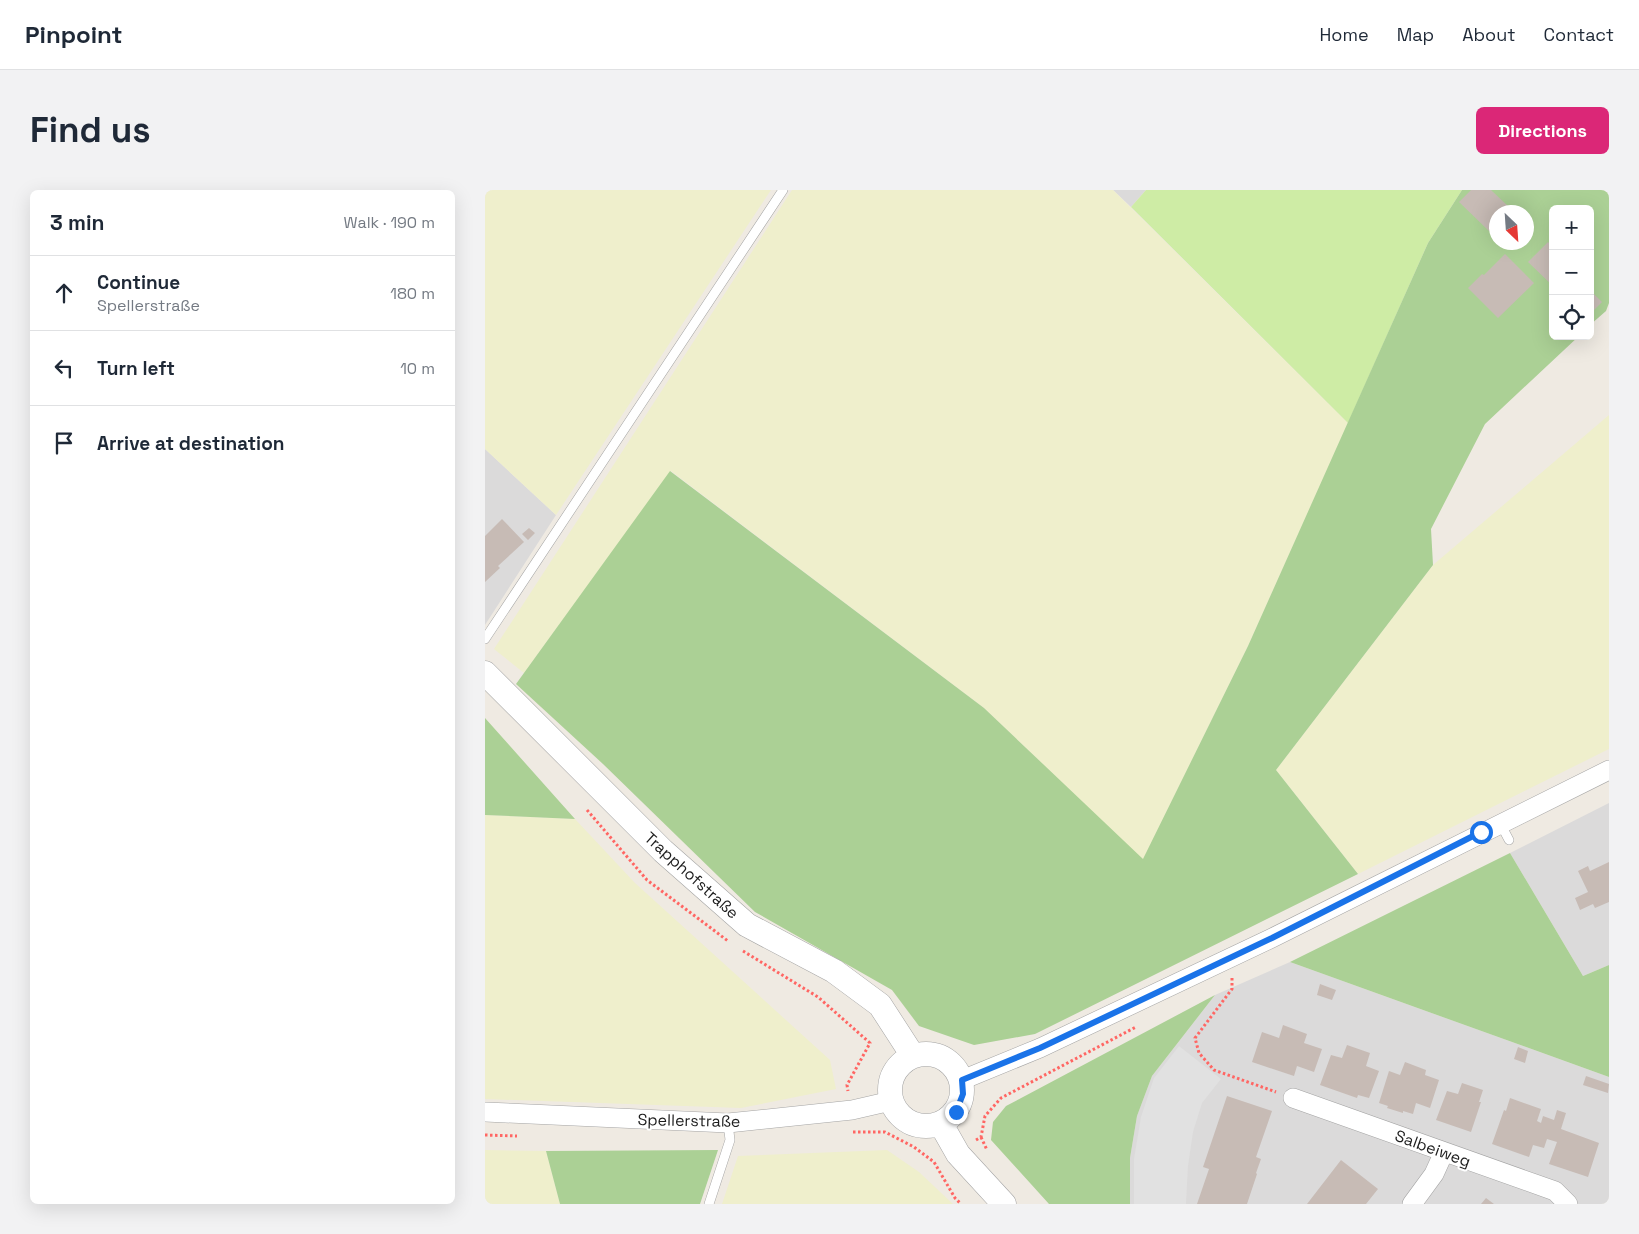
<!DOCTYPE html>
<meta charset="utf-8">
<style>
body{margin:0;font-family:"Space Grotesk",sans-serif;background:#f2f2f3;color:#1f2937}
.controls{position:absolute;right:15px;top:15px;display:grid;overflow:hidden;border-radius:8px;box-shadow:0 5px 20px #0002}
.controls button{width:45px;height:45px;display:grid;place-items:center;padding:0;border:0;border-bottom:1px solid #e0e1e3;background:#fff;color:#1f2937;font:25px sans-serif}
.compass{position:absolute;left:1004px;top:15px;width:45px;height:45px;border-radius:50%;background:#fff;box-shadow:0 5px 20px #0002;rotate:155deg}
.stop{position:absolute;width:15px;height:15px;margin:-11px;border:4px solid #1a73e8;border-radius:50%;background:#fff}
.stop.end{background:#1a73e8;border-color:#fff;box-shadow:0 1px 5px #0008}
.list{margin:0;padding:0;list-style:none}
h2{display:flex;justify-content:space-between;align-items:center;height:65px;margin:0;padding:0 20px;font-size:21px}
h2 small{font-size:16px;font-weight:400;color:#747a83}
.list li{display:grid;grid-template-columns:32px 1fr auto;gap:15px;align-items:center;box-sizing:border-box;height:75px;padding:0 20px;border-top:1px solid #e0e1e3}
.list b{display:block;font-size:19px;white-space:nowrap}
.list p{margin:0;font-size:16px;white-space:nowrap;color:#747a83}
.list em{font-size:16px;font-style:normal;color:#747a83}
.icon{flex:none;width:28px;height:28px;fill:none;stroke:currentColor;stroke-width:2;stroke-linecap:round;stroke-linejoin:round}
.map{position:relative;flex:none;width:1124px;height:1014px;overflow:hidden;border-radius:8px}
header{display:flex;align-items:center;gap:30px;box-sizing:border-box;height:70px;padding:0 25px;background:#fff;border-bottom:1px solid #e0e1e3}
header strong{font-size:24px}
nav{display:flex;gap:28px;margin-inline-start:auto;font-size:18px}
.intro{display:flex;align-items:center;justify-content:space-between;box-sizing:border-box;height:120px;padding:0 30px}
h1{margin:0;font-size:35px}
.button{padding:12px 22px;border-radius:8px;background:#db2777;color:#fff;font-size:18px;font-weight:700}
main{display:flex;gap:30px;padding:0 30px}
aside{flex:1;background:#fff;border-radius:8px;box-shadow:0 5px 20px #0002}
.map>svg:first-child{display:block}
.residential{fill:#dbdada}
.farmland{fill:#efefcc}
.grass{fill:#ceeca5}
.forest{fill:#abd095;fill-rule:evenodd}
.parking{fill:#e1e1e1}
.building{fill:#c7bbb5}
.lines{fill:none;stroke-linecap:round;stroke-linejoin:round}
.service-casing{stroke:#a4a4a4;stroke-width:10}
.minor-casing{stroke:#a4a4a4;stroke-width:20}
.tertiary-casing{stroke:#a4a4a4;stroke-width:25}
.path{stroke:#ff6663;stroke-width:3;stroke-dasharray:2.5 2.5;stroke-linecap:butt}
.service{stroke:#fff;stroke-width:9}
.minor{stroke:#fff;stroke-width:19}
.tertiary{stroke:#fff;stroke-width:24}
.route{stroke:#1a73e8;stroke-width:6}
.labels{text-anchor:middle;stroke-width:4;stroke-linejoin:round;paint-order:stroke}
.street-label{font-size:16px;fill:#1d1d1d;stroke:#fff}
</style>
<header>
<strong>Pinpoint</strong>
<nav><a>Home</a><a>Map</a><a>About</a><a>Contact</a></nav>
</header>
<div class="intro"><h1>Find us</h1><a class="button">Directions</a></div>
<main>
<aside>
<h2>3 min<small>Walk · 190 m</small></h2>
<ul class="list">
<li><svg class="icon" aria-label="ahead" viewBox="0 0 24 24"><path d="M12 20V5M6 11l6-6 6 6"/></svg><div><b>Continue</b><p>Spellerstraße</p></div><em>180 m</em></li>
<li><svg class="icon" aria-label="left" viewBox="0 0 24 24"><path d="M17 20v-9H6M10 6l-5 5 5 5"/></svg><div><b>Turn left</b></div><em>10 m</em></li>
<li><svg class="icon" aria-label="arrive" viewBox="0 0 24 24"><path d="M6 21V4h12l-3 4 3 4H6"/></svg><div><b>Arrive at destination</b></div></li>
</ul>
</aside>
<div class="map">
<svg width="1124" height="1014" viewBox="0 0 1124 1014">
<rect width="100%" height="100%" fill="#efeae2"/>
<path class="residential" d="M628,0H661L646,17Z
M0,259L71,325L0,435Z
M1124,613V775L1098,786L1025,663Z
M805,772L1124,887V1014H645V968L652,926L667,886L730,805Z"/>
<path class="farmland" d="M0,0H286L71,325L0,259Z
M307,0H628L863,233L763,456L658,670L499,518L186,281L39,483L9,459Z
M1124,225V559L873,684L791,580L948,375Z
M0,625L90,629L150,693L345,870L351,899L256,918L0,909Z
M0,960L61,961L75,1014H0Z
M402,960L434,982L468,1014H237L253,966Z"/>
<path class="grass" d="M661,0H977L943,53L863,233L646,17Z"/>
<path class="forest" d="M977,0H1124V113L1121,121L1105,135V19H1068V146H1094L1000,234L946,339L948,375L791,580L873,684L550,844L489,855L434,836L407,800L270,722L118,574L31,494L185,281L499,518L658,669L763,456L943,53ZM1012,22H1042V52H1012Z
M0,528L90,629L0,625Z
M1025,663L1098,786L1124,775V887L805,772Z
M730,805L667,886L652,926L645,968V1014H564L506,950L508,932L521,916Z
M233,960L215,1014H75L61,961Z"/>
<path class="parking" d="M694,856L736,889L717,913L708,942L703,976L701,1014H649V969L656,927L669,888Z"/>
<path class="building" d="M986,0H1006L1025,18L1021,22H1012V32L1004,41L974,12Z
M1063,52L1068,57V96L1043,72Z
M1020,64L1049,93L1013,128L983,98L997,84L999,85Z
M1105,100L1117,112L1105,124Z
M17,329L39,352L13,376L15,378L0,392V346Z
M44,338L50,343L43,350L37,344Z
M1124,672V712L1110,718L1108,714L1095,720L1090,708L1103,702L1093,681L1103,676L1105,681Z
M835,794L851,800L847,810L832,805Z
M798,835L822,844L819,853L837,859L829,882L812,876L809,886L767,872L777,842L794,848Z
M862,855L885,863L881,876L894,881L884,908L873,905L872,908L835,895L846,865L857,868Z
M1033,857L1043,861L1040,873L1029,869Z
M920,872L941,880L940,885L954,890L945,918L931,913L928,924L918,921V923L902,918L903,916L894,913L904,881L915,885Z
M1101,886L1124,894L1123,903L1098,895Z
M977,893L998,900L994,912H996L986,942L951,930L962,901L973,904Z
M742,906L787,921L771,967L776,969L771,983L772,984L762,1014H712L724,979L718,977Z
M1025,908L1056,919L1052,931L1056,933L1058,926L1069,930L1072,920L1081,923L1076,939L1114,953L1103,987L1064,974L1072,952L1062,949L1059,958L1048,955L1044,967L1007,954L1019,920L1021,921Z
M856,970L893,999L881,1014H822Z
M1001,1008L1009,1014H996Z"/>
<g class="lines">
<defs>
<path id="service" d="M0,449L298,0
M1015,633L1024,650
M224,1014L245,950L243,933"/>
<path id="minor" d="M477,890L555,858L787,748L1124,580
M808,908L1070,1001L1083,1014
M0,922L243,933L367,920L406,911
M927,1014L949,984L959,962"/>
<path id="tertiary" d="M0,483L178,661L262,735L349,781L395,815L428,866
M405 900a36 36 0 1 1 72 0a36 36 0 1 1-72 0Z
M456,934L473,964L519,1014"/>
</defs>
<use href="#service" class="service-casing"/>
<use href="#minor" class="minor-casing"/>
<use href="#tertiary" class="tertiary-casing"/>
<path class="path" d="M102,620L162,690L243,751
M258,761L333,807L385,853L362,895L363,901
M747,788V799L710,848L714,863L729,880L791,902
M368,942H400L429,957L449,972L470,1008L476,1014
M0,945L32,946
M496,947L502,960
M491,950L496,947L500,926L516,908L651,837"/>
<use href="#service" class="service"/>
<use href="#minor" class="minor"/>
<use href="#tertiary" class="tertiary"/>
</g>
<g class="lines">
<path class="route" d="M471,922L478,904L477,890L555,858L787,748L996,642"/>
</g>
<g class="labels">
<g class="street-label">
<text transform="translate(207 685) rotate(42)" y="6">Trapphofstraße</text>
<text transform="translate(204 930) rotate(1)" y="6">Spellerstraße</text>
<text transform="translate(948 958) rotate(20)" y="6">Salbeiweg</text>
</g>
</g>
</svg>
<div class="controls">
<button>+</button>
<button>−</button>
<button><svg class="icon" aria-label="locate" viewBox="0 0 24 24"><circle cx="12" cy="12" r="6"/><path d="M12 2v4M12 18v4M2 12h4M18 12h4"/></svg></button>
</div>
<svg class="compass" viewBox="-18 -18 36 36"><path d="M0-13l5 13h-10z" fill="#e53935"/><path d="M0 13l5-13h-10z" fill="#747a83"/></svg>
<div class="stop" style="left:996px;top:642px"></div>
<div class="stop end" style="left:471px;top:922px"></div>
</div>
</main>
